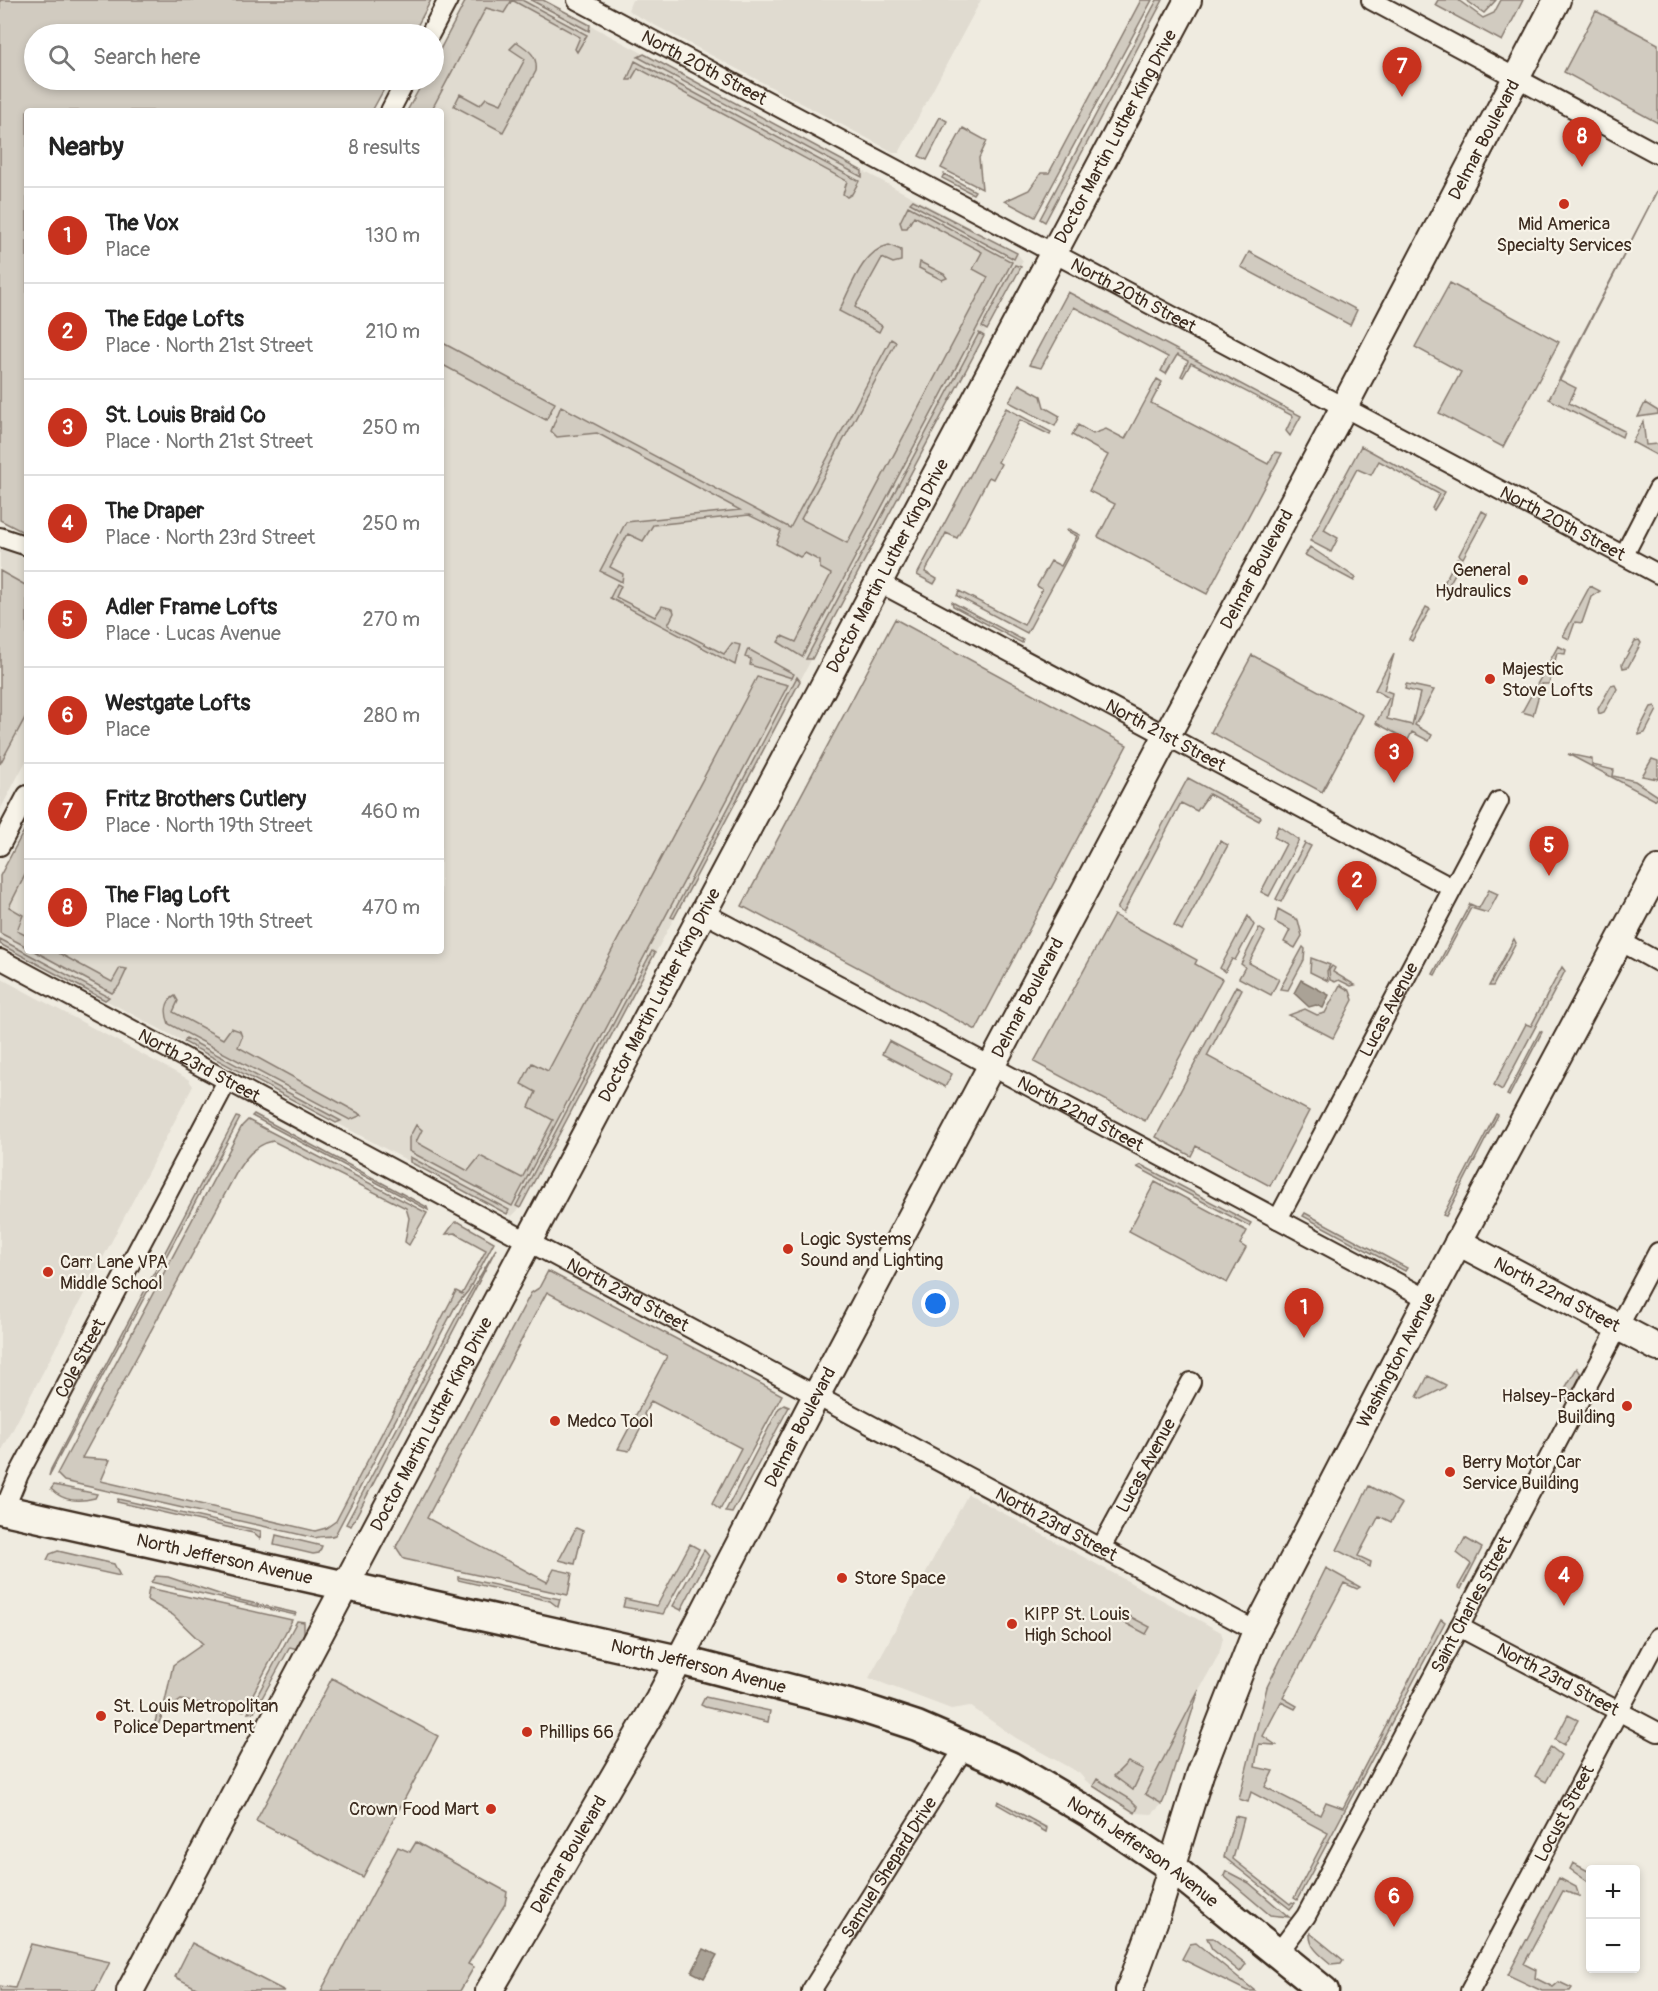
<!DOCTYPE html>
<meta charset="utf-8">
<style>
body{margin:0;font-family:Pangolin,sans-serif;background:#f2f2f2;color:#222}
.controls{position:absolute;right:18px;bottom:18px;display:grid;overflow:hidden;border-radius:6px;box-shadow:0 3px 9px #0003}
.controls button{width:54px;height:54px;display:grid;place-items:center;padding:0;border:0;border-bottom:2px solid #e0e0e0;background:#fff;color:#222;font:30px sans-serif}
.you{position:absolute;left:936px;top:1304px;width:21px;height:21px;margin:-15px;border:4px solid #fff;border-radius:50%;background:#1a73e8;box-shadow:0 0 0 9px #1a73e833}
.badge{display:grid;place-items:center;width:39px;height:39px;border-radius:50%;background:#c8321e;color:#fff;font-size:20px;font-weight:700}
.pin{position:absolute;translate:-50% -50px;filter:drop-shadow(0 2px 3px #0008)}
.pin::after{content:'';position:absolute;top:32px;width:21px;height:18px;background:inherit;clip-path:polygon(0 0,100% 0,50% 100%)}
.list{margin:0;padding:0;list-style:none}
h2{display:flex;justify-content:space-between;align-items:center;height:78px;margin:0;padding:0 24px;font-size:26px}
h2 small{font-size:20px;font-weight:400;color:#767676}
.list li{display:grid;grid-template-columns:39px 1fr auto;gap:18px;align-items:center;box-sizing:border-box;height:96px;padding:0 24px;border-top:2px solid #e0e0e0}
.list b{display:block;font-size:22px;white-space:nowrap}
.list p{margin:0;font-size:20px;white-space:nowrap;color:#767676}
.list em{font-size:20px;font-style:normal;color:#767676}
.icon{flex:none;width:33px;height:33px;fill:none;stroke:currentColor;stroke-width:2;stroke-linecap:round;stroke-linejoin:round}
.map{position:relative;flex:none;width:1658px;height:1991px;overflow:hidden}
.search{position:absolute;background:#fff;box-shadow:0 3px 9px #0003;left:24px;top:24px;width:420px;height:66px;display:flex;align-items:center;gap:15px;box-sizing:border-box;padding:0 21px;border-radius:33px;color:#767676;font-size:22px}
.panel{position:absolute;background:#fff;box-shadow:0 3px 9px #0003;left:24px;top:108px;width:420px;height:846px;border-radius:6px}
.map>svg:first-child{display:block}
.built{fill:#e0dbd0}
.green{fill:#d1cbc0;stroke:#867a6f;stroke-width:1.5}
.water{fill:#aaa296;stroke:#7e7266;stroke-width:1.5}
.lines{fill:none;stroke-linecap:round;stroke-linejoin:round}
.street-casing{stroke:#3b2a1e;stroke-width:22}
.secondary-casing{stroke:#3b2a1e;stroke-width:30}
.primary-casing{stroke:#3b2a1e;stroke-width:33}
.street{stroke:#f7f3e8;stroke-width:18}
.secondary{stroke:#f7f3e8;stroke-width:26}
.primary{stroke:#f7f3e8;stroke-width:28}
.poi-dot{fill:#c8321e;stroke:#f7f3e8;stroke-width:2}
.labels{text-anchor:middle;stroke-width:4.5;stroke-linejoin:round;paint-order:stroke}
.street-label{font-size:18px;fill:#3b2a1e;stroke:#f7f3e8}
.poi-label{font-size:18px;fill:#3b2a1e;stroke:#f7f3e8;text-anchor:start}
</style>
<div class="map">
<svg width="1658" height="1991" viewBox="0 0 1658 1991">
<rect width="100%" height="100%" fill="#efebe0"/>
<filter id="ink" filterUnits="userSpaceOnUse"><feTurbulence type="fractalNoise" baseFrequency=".0167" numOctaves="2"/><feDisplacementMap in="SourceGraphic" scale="12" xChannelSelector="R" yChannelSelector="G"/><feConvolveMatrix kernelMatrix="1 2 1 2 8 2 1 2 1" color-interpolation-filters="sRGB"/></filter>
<g filter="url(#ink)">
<path class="built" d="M466,0H543L1017,253L1023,261L520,1208L512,1216L0,944V876L27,825V951H441V111H407L424,80H434V61Z
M632,0H981L899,153H895L632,13L628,10Z
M0,546L27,560V759L0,810Z
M0,978L188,1079L193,1086L0,1454Z
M968,1494L1221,1632L1223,1638L1219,1654L1199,1690L1162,1804L1152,1814L1135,1813L1086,1781L1079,1773L1016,1738L970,1706L951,1709L869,1678Z"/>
<path class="green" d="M0,0H431L413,34H34V80H389L372,111H27V534L0,520Z
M466,0H522L587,35L577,52L575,49L580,37L512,0L504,13L486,8L431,111H407L424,80H434V61Z
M531,0H543L590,25L589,31Z
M1141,0H1152L1035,217L1005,201L1029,190L1041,173H1049Z
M1157,0H1163L1045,222L1040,219Z
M1438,0H1458L1483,18L1494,13L1501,0H1523L1502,41L1435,5Z
M1466,0H1496L1484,13Z
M1596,11L1658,44V123L1564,72Z
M517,42C529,50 538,56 536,71L503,132L454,106L460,94L480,105L486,98L501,104L525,59L510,49Z
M644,54L862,171V177L638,57Z
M635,61L859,181L852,194L847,197L843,194L847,181L638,68L631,80H627Z
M940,117L947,121L927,160L919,156Z
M963,128L987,141L979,158L982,189L941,168Z
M944,174L975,191L973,194L942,178Z
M1658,189L1560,380L1576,388L1569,403L1624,431L1622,437L1549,399Z
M913,200L1017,253L1014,259L910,203Z
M908,206L1012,262L802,657L778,642L782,636L796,642L831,574L820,568V561L805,553L800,557L776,544L781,531L749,515L653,525L643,541L628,534L610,567L623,574L622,582L600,571L626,522L740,510L597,433L557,437L551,431L561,406L790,528L891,339L896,342L801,519L847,543L988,277L973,269L982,252L914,216L907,228H902L900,222Z
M889,245L901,250V261L893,263L882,258L855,307L882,326L879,332L839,311C851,288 862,251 889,245Z
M1249,252L1357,310L1350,325L1241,267Z
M920,262L944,274L947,278L942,280L919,268Z
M1015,265L1021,267L987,330L982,327Z
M1450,283L1559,342L1503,447L1439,413L1461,372L1415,347Z
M1068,292L1301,416L1290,436L1286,431L1293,416L1191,363L1183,377L1181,376L1188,361L1177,355L1166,374L1161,371L1168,357L1074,307L1041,368L1029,365Z
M979,333L984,336L812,659H806Z
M441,342L555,403L546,420L441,364Z
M1157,379L1162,382L1151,403L1268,464L1275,452L1282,453L1207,594L1098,537L1115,504L1089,491L1108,455L1072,435L1078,425L1093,434L1106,429L1125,439Z
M1019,384L1041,396L1044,407L1060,416L1055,426L1009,402Z
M1645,403L1658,411V414L1638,417Z
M1006,408L1051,432L1050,435L1020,420L998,462L1001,464L993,479L989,477L957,538L946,533L944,537L925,572L937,579L934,584L917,575Z
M1643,422L1646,445L1658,444V456L1632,442Z
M1361,446L1445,492L1434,510L1432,508L1439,494L1379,461L1371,475L1357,469L1324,530L1338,538L1331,552L1310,541Z
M1482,511L1487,514L1463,558L1459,555Z
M1068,529L1080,535L1027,633L957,596L959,591L1024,625L1042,589L1037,586L1051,561L1061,566L1077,536L1067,531Z
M1310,547L1356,578L1354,581L1305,555Z
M1457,558L1462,561L1442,597L1445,581Z
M0,571L27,586V714L0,764Z
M617,584L621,586L616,597L655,617L662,606L673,609L674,613L668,625L724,654L732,643L740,645L735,665L610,598Z
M1590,586L1600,591L1591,597L1582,623L1575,622L1569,639L1563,636Z
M952,602L1023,640L1022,643L953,606Z
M1426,607L1430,609L1412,641L1409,639Z
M895,619L1127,745L976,1030L742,906Z
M1639,640L1641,643L1628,667L1623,668L1622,664L1635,641Z
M1558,646L1566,650L1565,654L1557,653L1549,684H1542L1533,715L1522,712Z
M748,649L794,674L792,678L750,665L751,659L745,657Z
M1394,654L1384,690L1392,693L1387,719L1412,725L1420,693L1405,689L1406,684L1434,690L1415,725L1432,735L1429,741L1412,732L1408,740L1376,723L1389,698L1375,690Z
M1252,655L1363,715L1322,792L1211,732Z
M757,677L788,685L512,1206L409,1151V1138L416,1125L422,1130L416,1142L468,1171L480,1156L522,1178L553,1120L529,1107L536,1092L521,1084L532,1063L548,1071Z
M797,677L800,681L674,918L671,917Z
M1615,685L1617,689L1604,712L1599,714L1598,709L1611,686Z
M1655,706L1657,710L1645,733L1639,735V730L1651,707Z
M1568,754L1592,759V765L1614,770L1613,776L1635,781L1658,796L1655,800Z
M1652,759L1658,761V779L1642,776Z
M1188,778L1261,817L1259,821L1209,794L1197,811L1181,803L1123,913L1117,909Z
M27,825V871L9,907L23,915L17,931L27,936V947L0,933V876Z
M1278,826L1299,840L1269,896L1261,892L1286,844L1274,837Z
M1220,841L1228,845L1182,930L1174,926Z
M1305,843L1311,846L1281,902L1276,899Z
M1489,890L1498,894L1488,913L1471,908L1435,975L1433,974L1470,904L1479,908Z
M1278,909L1298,920L1302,936L1295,948L1284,942L1290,930L1275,922Z
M1114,915L1197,960L1195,964L1222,979L1145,1121L1034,1062Z
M1248,916L1254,925L1235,960L1232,959L1225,972L1220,968Z
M1259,928L1265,932L1249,963L1279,979L1271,995L1239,978L1245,967L1241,964Z
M0,939L109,997L105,1000L0,944Z
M1514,939L1516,943L1493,986H1489Z
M1303,947L1305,949L1304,960L1288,990L1280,989Z
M34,951H55L112,982L120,968L127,969L119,986L112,993Z
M652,951L655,953L520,1208L516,1206Z
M1311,958L1330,965L1327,971L1328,981L1310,972Z
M1332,966L1335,968L1333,972L1355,985L1351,986L1339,980L1335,982L1330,980L1329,970Z
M1562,967L1565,971L1502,1090L1494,1085L1526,1024L1531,1026Z
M1340,985L1350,991L1353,1000L1333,1038L1289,1015L1305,1009L1317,1015L1325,1013Z
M1236,986L1242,989L1207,1056L1309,1111L1270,1186L1196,1146L1191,1156L1156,1137Z
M175,996L178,1001L173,1012L223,1039L231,1028L240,1031L242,1037L238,1047L362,1115L350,1120L169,1024C165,1014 164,1002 175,996Z
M1540,1031L1542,1032L1509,1096L1507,1095Z
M186,1038L341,1121L336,1123L184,1042Z
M889,1041L952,1074L945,1087L882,1054Z
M254,1114L427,1207L428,1210L252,1116Z
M1496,1114L1498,1115L1446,1216L1443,1215Z
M236,1117L240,1118L49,1476L51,1469Z
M248,1120L427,1213L409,1245L405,1242L409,1218L406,1208L273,1141C257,1144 247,1155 239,1168L82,1458L110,1460L101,1481L315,1531L326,1528L336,1521L456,1291L462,1294L486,1250L455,1233L446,1234L455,1222H459L494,1242L468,1291L455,1307L335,1535C328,1538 322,1535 315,1538L64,1481L57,1474L242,1126Z
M410,1157L509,1210L507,1214L410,1162Z
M1141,1165L1251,1223L1249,1226L1137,1167Z
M1155,1182L1247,1231L1240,1244L1246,1248L1227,1283L1129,1231Z
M1305,1213L1407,1268L1405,1271L1303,1216Z
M496,1249L351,1526L346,1524L461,1308Z
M548,1271L782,1395L720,1510L712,1504L741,1448L651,1401L644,1414L646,1418L629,1451L618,1449L667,1356L547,1292L427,1518L547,1582L554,1569L572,1573L568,1595L404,1559L396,1547L531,1293L539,1288Z
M1577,1368L1581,1374L1569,1399L1561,1395Z
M1428,1376L1446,1385L1444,1388L1422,1399L1417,1397Z
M784,1405L789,1407L732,1513L725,1512L779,1408Z
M54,1485L97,1494L95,1498C79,1502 64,1502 51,1489Z
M1369,1486L1402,1504L1391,1522L1379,1516L1358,1556L1371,1562L1370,1567L1337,1550Z
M118,1499L261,1531L260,1539L253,1533L117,1502Z
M576,1528L583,1531L575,1564L559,1560Z
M276,1535L322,1546L319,1553L313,1554L274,1545Z
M1465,1538L1482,1548L1461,1589L1458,1587L1471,1564L1457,1553Z
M690,1544L699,1549L663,1614L623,1607L625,1599L657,1606Z
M704,1550L709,1556L681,1610L673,1606Z
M58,1551L114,1564L120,1576L47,1560L50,1554Z
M1326,1568L1360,1587L1357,1589L1344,1583L1283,1698L1297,1706L1295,1709L1281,1702L1263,1736L1276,1745L1259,1744L1255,1767L1273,1771L1265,1787L1320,1815L1326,1802L1343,1808L1441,1619L1445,1622L1297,1900L1294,1898L1328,1833L1251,1792L1248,1802L1239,1799L1267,1687Z
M156,1576L168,1577L231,1598L296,1613L295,1615L151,1582Z
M458,1577L560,1599L558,1607L550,1601L458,1580Z
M149,1588L292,1620L244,1711L181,1700L163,1713L157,1728L154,1727L159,1705L164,1706L173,1665L203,1644L173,1615L147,1600Z
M1116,1609L1150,1627L1146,1634L1112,1616Z
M297,1621L304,1622V1633L298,1649L290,1647L257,1707L254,1712L248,1713Z
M332,1678L438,1736L363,1877L256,1821Z
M1199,1690L1165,1797L1162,1804L1145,1794Z
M705,1697L770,1711L768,1722L705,1707L701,1705Z
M1568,1715L1578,1720L1564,1745L1555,1740Z
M1551,1747L1561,1755L1546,1782L1535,1776Z
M1128,1762L1143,1769L1133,1790L1114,1776Z
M1097,1779L1130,1799L1138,1807L1135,1813L1093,1786Z
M998,1801L1047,1828L1046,1832L997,1804Z
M1235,1816L1244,1818L1233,1859L1290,1904L1292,1902L1295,1903L1290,1909L1224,1857Z
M416,1842L507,1892L505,1904L468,1964L474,1967L460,1991H321L398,1847L410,1852Z
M1573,1863L1590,1872V1883L1570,1869Z
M1226,1871L1249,1883L1289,1917L1270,1915L1224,1876Z
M1559,1878L1576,1887L1579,1896L1563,1891L1524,1964L1536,1970L1535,1978L1553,1987L1559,1982L1572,1988L1570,1991H1542L1508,1975Z
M1310,1933L1343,1960L1341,1963L1331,1964C1321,1955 1309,1948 1310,1933Z
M1207,1938H1213L1246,1964L1240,1972L1212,1949Z
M192,1943L285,1991H202L175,1977Z
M1196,1943L1255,1991H1247L1182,1959L1190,1944Z
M31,1944L110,1962L95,1991H0V1986L15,1988Z"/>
<path class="water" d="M1301,980L1329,995L1323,1008L1316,1005L1309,1007L1294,993Z
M704,1949L717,1955L704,1978L692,1972Z"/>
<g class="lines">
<defs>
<g id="street">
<path id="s1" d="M577,0L1658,574"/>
<path d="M1371,0L1658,154"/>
<path d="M430,34L448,0"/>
<path d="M390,111L406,80"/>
<path d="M0,537L27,546"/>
<path d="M1624,555L1658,489"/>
<path id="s2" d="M878,582L1452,888"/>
<path d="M0,846L27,795"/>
<path id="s3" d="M702,912L1428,1299"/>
<path d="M1620,941L1658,962"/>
<path id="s4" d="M0,959L1256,1631"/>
<path id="s5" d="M1278,1219L1499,801"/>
<path id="s6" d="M4,1510L19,1474L227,1081"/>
<path id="s7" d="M1101,1548L1191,1382"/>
<path id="s8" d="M1459,1627L1658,1732"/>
<path id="s9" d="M1278,1953L1306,1916L1658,1252"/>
<path id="s10" d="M811,1991L966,1745"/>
<path id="s11" d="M1470,1991L1658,1637"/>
</g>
<g id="secondary">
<path id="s12" d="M1458,1242L1658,1348"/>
<path id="s13" d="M130,1991L1188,0"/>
<path id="s14" d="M489,1991L659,1699L816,1396L1167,735L1335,424L1557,0"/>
<path id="s15" d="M1129,1991L1158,1911L1200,1774L1256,1631L1428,1299L1658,869"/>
</g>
<g id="primary">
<path id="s16" d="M0,1509L679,1660L856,1706L917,1726L1010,1766L1093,1815L1171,1867L1324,1991"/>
</g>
</defs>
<use href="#street" class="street-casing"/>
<use href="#secondary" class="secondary-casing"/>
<use href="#primary" class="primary-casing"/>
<use href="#street" class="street"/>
<use href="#secondary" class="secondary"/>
<use href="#primary" class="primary"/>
</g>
</g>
<g class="poi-dot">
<circle cx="1564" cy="204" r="6"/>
<circle cx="1523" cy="580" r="6"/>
<circle cx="1490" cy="679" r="6"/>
<circle cx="788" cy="1249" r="6"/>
<circle cx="48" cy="1272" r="6"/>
<circle cx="1627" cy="1406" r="6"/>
<circle cx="555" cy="1421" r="6"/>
<circle cx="1450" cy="1472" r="6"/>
<circle cx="842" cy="1578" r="6"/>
<circle cx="1012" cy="1624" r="6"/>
<circle cx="101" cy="1716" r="6"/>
<circle cx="527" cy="1732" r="6"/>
<circle cx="491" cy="1809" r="6"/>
</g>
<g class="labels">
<g class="street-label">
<text dy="6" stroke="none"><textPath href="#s1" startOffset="144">North 20th Street</textPath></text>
<text dy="6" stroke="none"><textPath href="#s13" startOffset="2100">Doctor Martin Luther King Drive</textPath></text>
<text dy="6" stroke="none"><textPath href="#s14" startOffset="2102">Delmar Boulevard</textPath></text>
<text dy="6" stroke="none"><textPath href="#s1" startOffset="630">North 20th Street</textPath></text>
<text dy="6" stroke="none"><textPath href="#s1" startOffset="1116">North 20th Street</textPath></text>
<text dy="6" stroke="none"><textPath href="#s13" startOffset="1614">Doctor Martin Luther King Drive</textPath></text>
<text dy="6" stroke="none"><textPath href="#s14" startOffset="1616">Delmar Boulevard</textPath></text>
<text dy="6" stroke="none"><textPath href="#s2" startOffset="326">North 21st Street</textPath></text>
<text dy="6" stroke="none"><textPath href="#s13" startOffset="1128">Doctor Martin Luther King Drive</textPath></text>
<text dy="6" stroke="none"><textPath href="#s14" startOffset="1130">Delmar Boulevard</textPath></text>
<text dy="6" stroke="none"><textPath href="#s5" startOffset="237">Lucas Avenue</textPath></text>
<text dy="6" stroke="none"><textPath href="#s4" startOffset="226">North 23rd Street</textPath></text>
<text dy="6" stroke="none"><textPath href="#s3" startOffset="429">North 22nd Street</textPath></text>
<text dy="6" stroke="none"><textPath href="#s12" startOffset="112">North 22nd Street</textPath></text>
<text dy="6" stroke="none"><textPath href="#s4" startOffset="712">North 23rd Street</textPath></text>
<text dy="6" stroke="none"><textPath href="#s6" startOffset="170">Cole Street</textPath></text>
<text dy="6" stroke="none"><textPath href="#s15" startOffset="687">Washington Avenue</textPath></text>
<text dy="6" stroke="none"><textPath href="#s13" startOffset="642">Doctor Martin Luther King Drive</textPath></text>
<text dy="6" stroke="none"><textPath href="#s14" startOffset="644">Delmar Boulevard</textPath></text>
<text dy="6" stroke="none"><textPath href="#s7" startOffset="94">Lucas Avenue</textPath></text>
<text dy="6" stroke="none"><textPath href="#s4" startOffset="1198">North 23rd Street</textPath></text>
<text dy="6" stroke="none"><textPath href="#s16" startOffset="230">North Jefferson Avenue</textPath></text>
<text dy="6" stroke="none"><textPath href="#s9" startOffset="399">Saint Charles Street</textPath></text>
<text dy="6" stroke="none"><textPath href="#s16" startOffset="716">North Jefferson Avenue</textPath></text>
<text dy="6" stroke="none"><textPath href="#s8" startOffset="112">North 23rd Street</textPath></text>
<text dy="6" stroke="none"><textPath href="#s11" startOffset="201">Locust Street</textPath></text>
<text dy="6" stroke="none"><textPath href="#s16" startOffset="1202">North Jefferson Avenue</textPath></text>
<text dy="6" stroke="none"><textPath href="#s14" startOffset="158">Delmar Boulevard</textPath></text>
<text dy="6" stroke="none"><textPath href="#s10" startOffset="146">Samuel Shepard Drive</textPath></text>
</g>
<g class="poi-label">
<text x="1564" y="230" text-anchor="middle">Mid America<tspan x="1564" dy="21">Specialty Services</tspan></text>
<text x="1511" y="576" text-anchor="end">General<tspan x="1511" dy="21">Hydraulics</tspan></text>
<text x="1502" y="675">Majestic<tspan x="1502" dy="21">Stove Lofts</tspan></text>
<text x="800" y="1245">Logic Systems<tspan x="800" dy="21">Sound and Lighting</tspan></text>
<text x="60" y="1268">Carr Lane VPA<tspan x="60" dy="21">Middle School</tspan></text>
<text x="1615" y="1402" text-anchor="end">Halsey-Packard<tspan x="1615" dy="21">Building</tspan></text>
<text x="567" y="1427">Medco Tool</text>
<text x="1462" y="1468">Berry Motor Car<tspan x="1462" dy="21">Service Building</tspan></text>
<text x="854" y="1584">Store Space</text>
<text x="1024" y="1620">KIPP St. Louis<tspan x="1024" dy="21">High School</tspan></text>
<text x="113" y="1712">St. Louis Metropolitan<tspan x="113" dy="21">Police Department</tspan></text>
<text x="539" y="1738">Phillips 66</text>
<text x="479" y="1815" text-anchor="end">Crown Food Mart</text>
</g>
</g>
</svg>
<div class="controls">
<button>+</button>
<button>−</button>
</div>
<div class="you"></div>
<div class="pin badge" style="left:1304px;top:1338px">1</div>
<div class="pin badge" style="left:1357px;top:911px">2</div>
<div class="pin badge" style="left:1394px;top:783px">3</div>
<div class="pin badge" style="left:1564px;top:1606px">4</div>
<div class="pin badge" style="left:1549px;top:876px">5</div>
<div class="pin badge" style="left:1394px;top:1927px">6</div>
<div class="pin badge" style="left:1402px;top:97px">7</div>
<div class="pin badge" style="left:1582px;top:167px">8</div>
<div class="search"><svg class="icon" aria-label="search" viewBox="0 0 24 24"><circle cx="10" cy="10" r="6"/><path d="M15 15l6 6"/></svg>Search here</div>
<section class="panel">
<h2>Nearby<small>8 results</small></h2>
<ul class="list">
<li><span class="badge">1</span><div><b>The Vox</b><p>Place</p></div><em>130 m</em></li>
<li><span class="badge">2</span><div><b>The Edge Lofts</b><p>Place · North 21st Street</p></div><em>210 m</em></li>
<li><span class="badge">3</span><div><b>St. Louis Braid Co</b><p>Place · North 21st Street</p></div><em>250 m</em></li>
<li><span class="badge">4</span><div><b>The Draper</b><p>Place · North 23rd Street</p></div><em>250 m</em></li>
<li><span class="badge">5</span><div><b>Adler Frame Lofts</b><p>Place · Lucas Avenue</p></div><em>270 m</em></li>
<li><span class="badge">6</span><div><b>Westgate Lofts</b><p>Place</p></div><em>280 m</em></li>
<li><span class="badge">7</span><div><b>Fritz Brothers Cutlery</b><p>Place · North 19th Street</p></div><em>460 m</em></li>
<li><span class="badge">8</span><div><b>The Flag Loft</b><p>Place · North 19th Street</p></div><em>470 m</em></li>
</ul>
</section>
</div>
